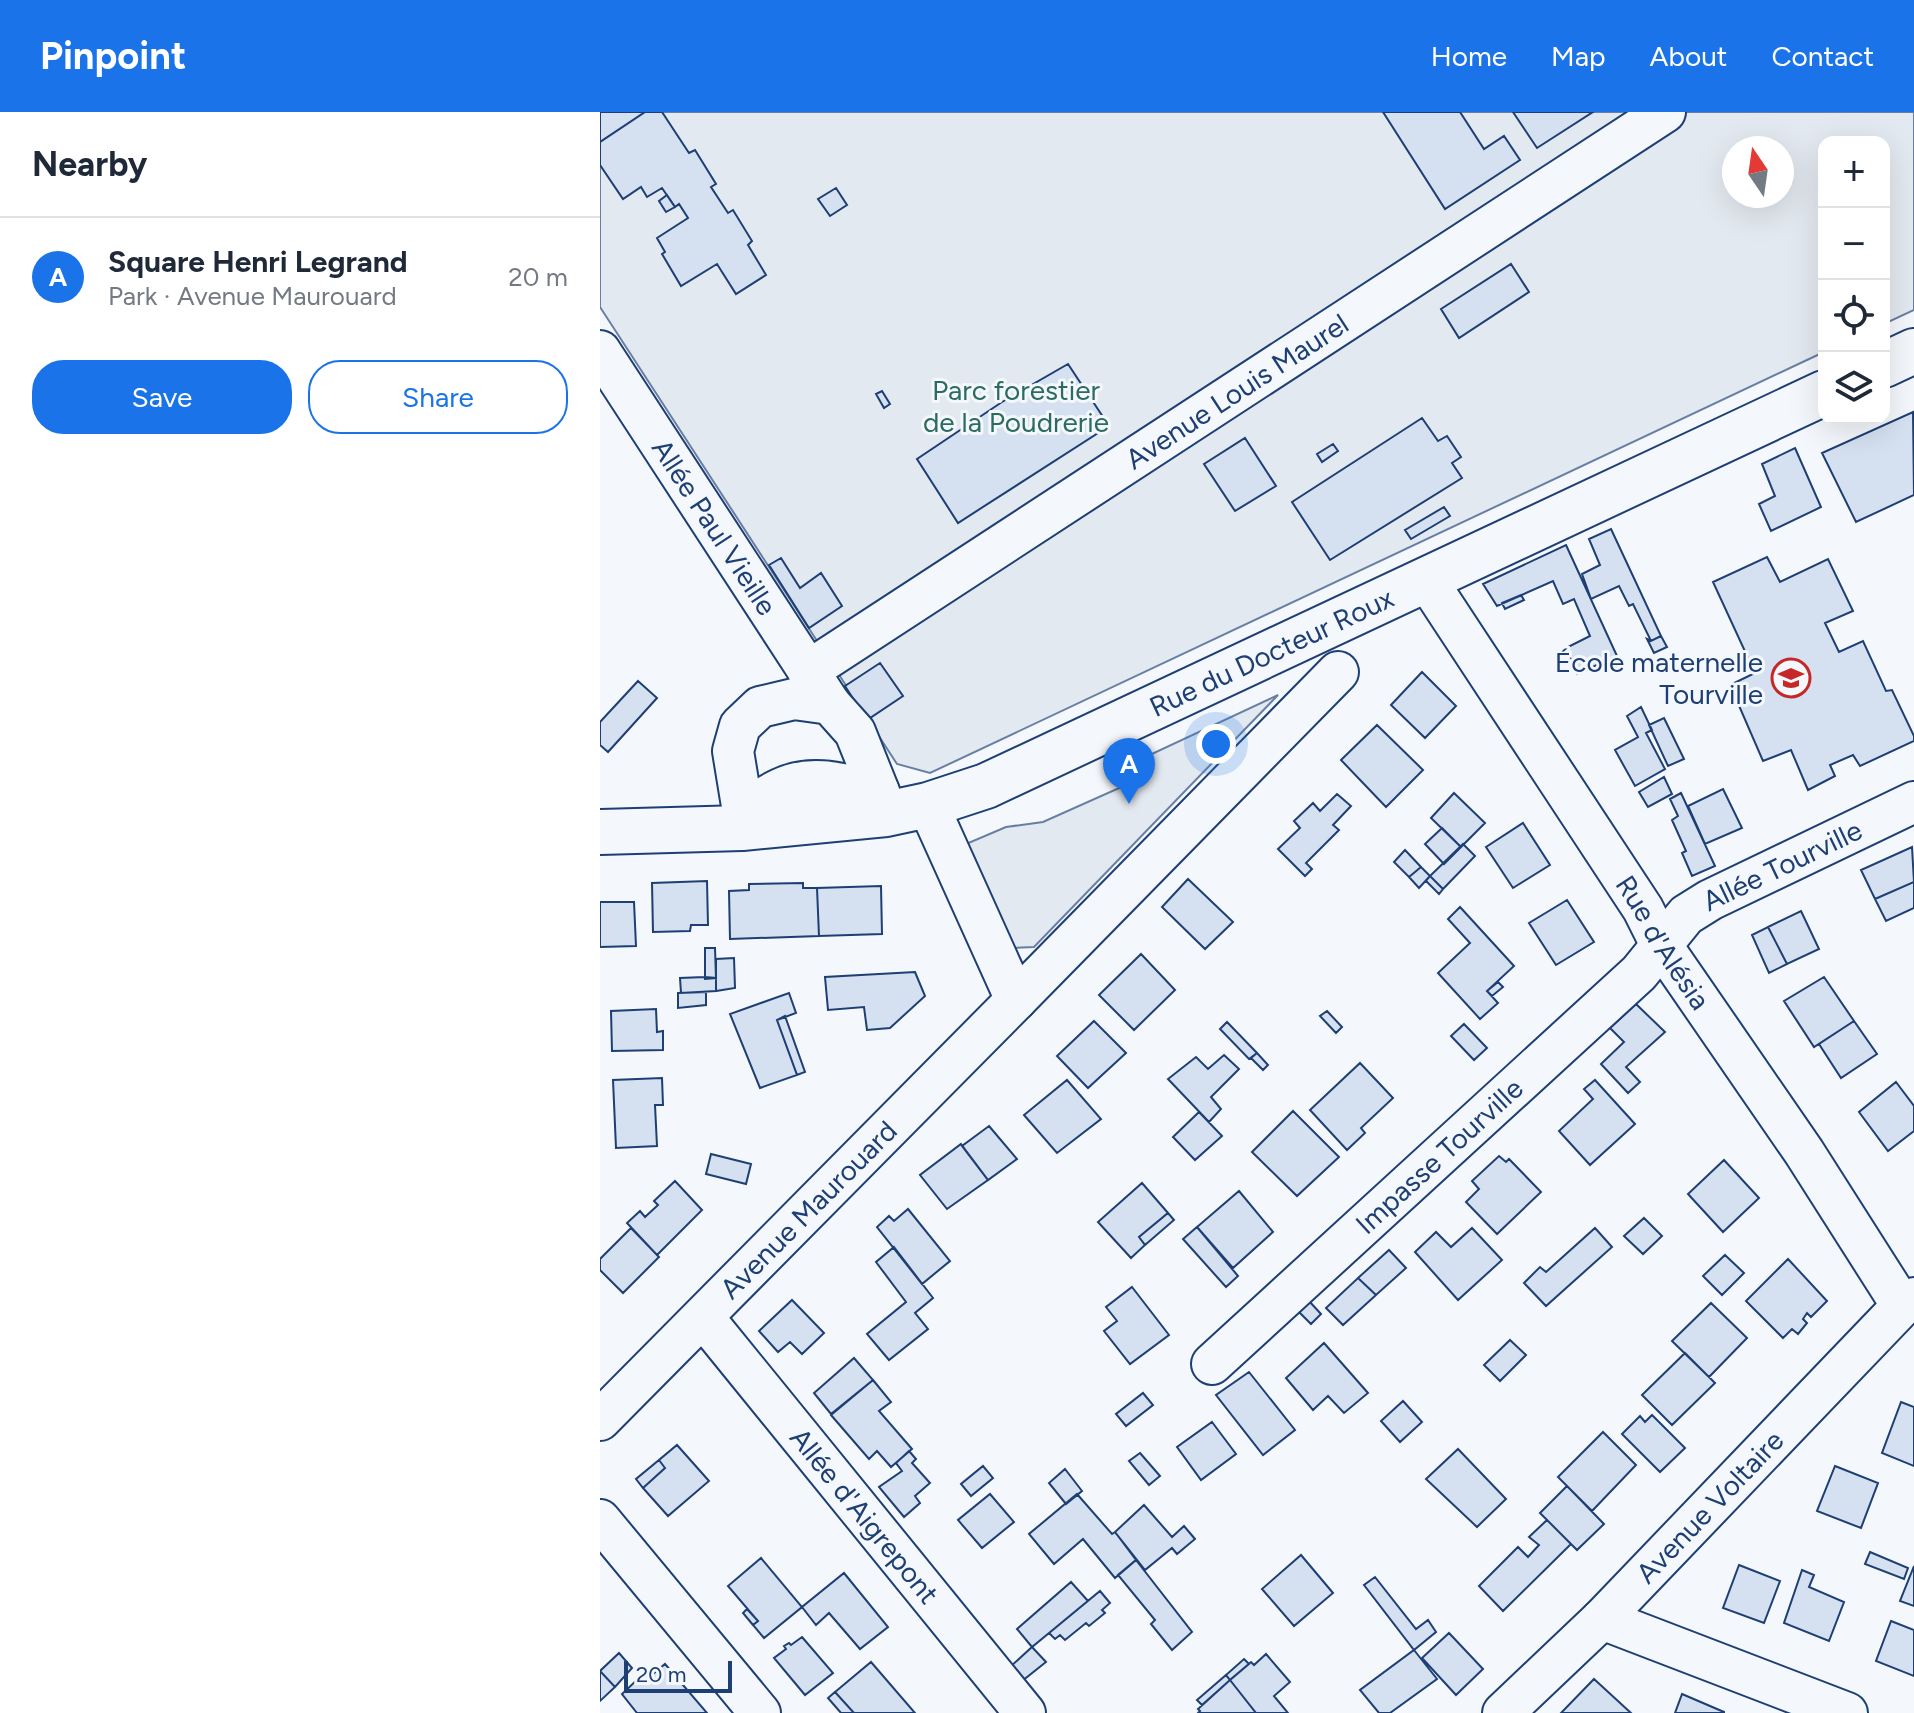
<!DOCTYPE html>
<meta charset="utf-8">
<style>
body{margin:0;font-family:Figtree,sans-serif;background:#f2f2f3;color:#1f2937}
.controls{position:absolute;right:24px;top:24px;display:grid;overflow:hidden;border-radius:16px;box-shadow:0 8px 32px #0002}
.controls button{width:72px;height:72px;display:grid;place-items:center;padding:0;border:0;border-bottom:2px solid #e0e1e3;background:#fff;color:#1f2937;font:40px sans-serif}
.compass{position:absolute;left:1122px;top:24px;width:72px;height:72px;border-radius:50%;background:#fff;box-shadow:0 8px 32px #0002;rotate:347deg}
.scale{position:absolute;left:24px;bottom:20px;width:108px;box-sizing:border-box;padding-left:8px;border:4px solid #1d3f73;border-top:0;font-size:22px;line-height:28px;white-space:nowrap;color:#1d3f73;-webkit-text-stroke:6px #f4f7fb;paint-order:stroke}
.you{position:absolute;left:616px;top:632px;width:28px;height:28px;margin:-20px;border:6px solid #fff;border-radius:50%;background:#1a73e8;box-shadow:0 0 0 12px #1a73e833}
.badge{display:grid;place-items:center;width:52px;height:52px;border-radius:50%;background:#1a73e8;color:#fff;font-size:26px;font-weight:700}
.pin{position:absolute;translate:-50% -66px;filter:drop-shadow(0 2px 4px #0008)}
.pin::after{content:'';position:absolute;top:42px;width:28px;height:24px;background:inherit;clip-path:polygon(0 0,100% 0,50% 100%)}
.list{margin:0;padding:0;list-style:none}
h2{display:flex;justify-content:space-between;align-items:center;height:104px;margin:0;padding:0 32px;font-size:34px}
h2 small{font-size:26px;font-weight:400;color:#747a83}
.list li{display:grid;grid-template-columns:52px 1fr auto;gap:24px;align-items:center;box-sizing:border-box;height:120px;padding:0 32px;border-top:2px solid #e0e1e3}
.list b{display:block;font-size:30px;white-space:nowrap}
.list p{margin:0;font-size:26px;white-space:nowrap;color:#747a83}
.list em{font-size:26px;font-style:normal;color:#747a83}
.actions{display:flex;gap:16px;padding:24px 32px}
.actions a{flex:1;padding:18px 0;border:2px solid #1a73e8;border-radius:32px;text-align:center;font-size:28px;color:#1a73e8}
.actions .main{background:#1a73e8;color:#fff}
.icon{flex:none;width:44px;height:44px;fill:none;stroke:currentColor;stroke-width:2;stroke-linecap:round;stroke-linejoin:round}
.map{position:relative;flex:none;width:1314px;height:1601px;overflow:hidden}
header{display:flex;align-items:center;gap:48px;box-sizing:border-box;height:112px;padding:0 40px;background:#1a73e8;color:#fff}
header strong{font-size:38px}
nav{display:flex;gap:44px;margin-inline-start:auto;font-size:28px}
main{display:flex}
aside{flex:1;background:#fff}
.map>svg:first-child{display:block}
.green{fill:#e3e9f0;stroke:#687fa3;stroke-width:2;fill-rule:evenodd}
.building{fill:#d5e0f0;stroke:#1d3f73;stroke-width:2}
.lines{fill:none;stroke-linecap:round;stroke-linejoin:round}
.minor-casing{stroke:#1d3f73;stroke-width:44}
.major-casing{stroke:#1d3f73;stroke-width:48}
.minor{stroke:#f4f7fb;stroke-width:40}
.major{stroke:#f4f7fb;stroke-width:44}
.labels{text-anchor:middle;stroke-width:6;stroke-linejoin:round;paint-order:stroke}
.park-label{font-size:28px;fill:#2c6c60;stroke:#f4f7fb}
.street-label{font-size:28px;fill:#1d3f73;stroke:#f4f7fb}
.poi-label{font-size:28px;fill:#1d3f73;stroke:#f4f7fb;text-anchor:end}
</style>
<header>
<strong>Pinpoint</strong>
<nav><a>Home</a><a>Map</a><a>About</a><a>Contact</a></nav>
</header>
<main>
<aside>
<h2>Nearby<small></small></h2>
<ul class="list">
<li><span class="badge">A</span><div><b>Square Henri Legrand</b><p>Park · Avenue Maurouard</p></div><em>20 m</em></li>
</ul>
<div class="actions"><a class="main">Save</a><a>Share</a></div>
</aside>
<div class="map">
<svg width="1314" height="1601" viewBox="0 0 1314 1601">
<rect width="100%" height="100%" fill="#f4f7fb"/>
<path class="green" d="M0,0H1314V198L1284,212V30H1224V240L330,661L297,652L0,195ZM1134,36H1182V84H1134Z
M678,583L434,835L413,836L366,732L406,715L443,710L526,673L541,647Z"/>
<path class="building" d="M0,0H45L0,30Z
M45,0H62L89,41L95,38L116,72L111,75L128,101L133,98L152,129L148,133L166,163L136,182L117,152L81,174L62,142L65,140L57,126L88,106L79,92L75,95L62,76L47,85L41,75L23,87L0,53V30Z
M783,0H860L884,37L904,24L920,48L845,97Z
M913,0H993L937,36Z
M236,76L247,93L230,104L218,87Z
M67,83L75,95L66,100L59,89Z
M911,152L929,180L859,226L841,197Z
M468,252L509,314L358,411L317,347L402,290Z
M282,279L290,292L284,296L276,282Z
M1313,300L1314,383L1256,410L1222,341Z
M822,306L838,329L847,324L861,345L852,351L862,366L730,448L692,390Z
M645,326L676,374L635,399L604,352Z
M733,332L738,339L722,350L717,342Z
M1195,336L1221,395L1171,419L1159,392L1175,384L1162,352Z
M844,395L850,404L811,427L805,418Z
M1011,417L1061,524L1051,529L1033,492L1029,494L1019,474L991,487L982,462L1000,453L989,427Z
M966,433L1017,544L977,562L966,536L990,524L974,487L963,492L953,469L897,494L883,472Z
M1167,445L1180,470L1228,447L1253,499L1225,511L1239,540L1263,529L1286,579L1292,578L1314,624V629L1260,654L1253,643L1230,653L1235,664L1208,678L1191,638L1163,649L1130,573L1155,561L1113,470Z
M181,446L200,476L221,461L242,494L209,516L169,453Z
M921,483L924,488L905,497L902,491Z
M1061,524L1067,535L1054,541L1047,527L1051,529Z
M280,551L303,584L267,608L245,574Z
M822,560L856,594L825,626L791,593Z
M38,569L57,586L8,640L0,633V610Z
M1041,595L1052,618L1046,621L1065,657L1035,674L1015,638L1038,625L1027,604Z
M1064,606L1084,647L1068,654L1049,613Z
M777,613L823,658L786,695L741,648Z
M1064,665L1072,682L1048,695L1039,680Z
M1123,677L1142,716L1105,732L1088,694Z
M854,681L885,711L861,735L831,706Z
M1081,681L1115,754L1092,764L1082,741L1086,739L1072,708L1078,704L1070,687Z
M737,682L751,694L733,713L739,718L706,751L712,757L705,764L678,737L700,716L694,709L713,691L720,699Z
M923,711L950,753L913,776L886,735Z
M842,716L861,735L844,752L825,732Z
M863,732L875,744L843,777L830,764Z
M1312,735L1314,770L1275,787L1261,758Z
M805,738L821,755L809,765L794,750Z
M821,755L830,764L819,776L809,765Z
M830,764L843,777L839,782L826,769Z
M588,767L633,810L605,837L562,795Z
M107,769L108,813H91L90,819L53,820L52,771Z
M1314,770V796L1286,809L1275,787Z
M203,771V776H217L219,824L130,827L129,779L149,778V772Z
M281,774L282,822L219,824L217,776Z
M967,788L994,830L956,853L929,811Z
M0,790H34L36,834L0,835Z
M860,795L914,854L887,879L898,891L880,907L838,861L870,831L848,807Z
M1201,799L1219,837L1187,852L1168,815Z
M1168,815L1187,852L1169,861L1152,823Z
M105,836H115L116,866L105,867Z
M541,842L575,878L534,918L499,883Z
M134,846L135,876L116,879V847Z
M315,860L325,884L290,916L267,918L264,895L228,898L225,865Z
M105,865L116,866V879L81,881L80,866Z
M1224,865L1254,909L1214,935L1184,889Z
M898,870L903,875L892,884L887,879Z
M106,880V893L78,896V881Z
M189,881L196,901L177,908L197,963L160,976L130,902Z
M1036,892L1065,920L1026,955L1040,970L1028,981L1001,952L1024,930L1010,916Z
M56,897L57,920L63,919V938L12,939L11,899Z
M727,899L742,915L736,921L720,904Z
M185,904L205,960L197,963L177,908Z
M494,909L526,941L488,976L457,944Z
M1254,909L1277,942L1241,966L1219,932Z
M627,910L657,941L649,947L620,917Z
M864,912L887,936L874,948L851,924Z
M657,941L668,953L663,958L651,946Z
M624,943L639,957L611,985L621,997L609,1010L568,967L596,945L608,957Z
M760,951L793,986L761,1016L765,1021L747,1038L710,998Z
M62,966L63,993H55L57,1034L16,1036L13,968Z
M467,968L501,1007L457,1041L424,1003Z
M995,968L1035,1012L990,1053L959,1019L993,987L984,977Z
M1296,970L1314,994V1019L1288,1039L1259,1000Z
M693,999L739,1045L697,1084L652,1040Z
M599,1000L622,1024L595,1048L573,1025Z
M389,1014L417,1047L388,1068L362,1034Z
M361,1032L388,1068L347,1097L320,1063Z
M111,1042L151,1052L146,1072L106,1062Z
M899,1044L906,1050L909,1047L941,1080L897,1122L866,1090L879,1077L872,1069Z
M1124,1048L1159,1086L1123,1120L1088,1082Z
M75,1069L102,1098L57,1143L27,1111L40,1099L45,1105L58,1093L54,1089Z
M542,1071L568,1101L539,1125L545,1133L531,1146L498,1110Z
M639,1079L673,1120L633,1156L597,1115Z
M308,1097L350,1149L322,1172L277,1115L289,1104L294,1109Z
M568,1101L574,1108L545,1133L539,1125Z
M1044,1106L1062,1124L1043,1142L1024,1124Z
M597,1115L638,1164L626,1175L583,1127Z
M31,1116L59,1145L23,1181L0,1158V1147Z
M872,1116L902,1148L858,1188L815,1140L836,1120L851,1135Z
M995,1116L1012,1135L946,1194L924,1171L940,1155L946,1160Z
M294,1135L333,1186L315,1201L328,1217L289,1248L267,1222L306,1190L276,1150Z
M789,1138L806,1156L776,1183L758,1166Z
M1125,1143L1144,1161L1122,1183L1103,1164Z
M1188,1147L1227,1189L1211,1205L1207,1201L1203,1207L1207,1211L1198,1222L1192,1217L1183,1226L1146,1189Z
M758,1166L776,1183L743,1213L726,1196Z
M532,1175L569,1223L530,1252L504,1219L517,1209L506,1195Z
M192,1188L224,1221L202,1242L190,1230L178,1240L159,1219Z
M709,1189L721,1202L711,1212L698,1199Z
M1111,1191L1147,1226L1109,1265L1072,1229Z
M910,1228L926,1243L900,1269L884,1253Z
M724,1231L768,1281L744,1301L728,1284L713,1298L686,1266Z
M1085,1241L1115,1271L1072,1313L1042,1283Z
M254,1246L273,1268L231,1302L214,1281Z
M649,1260L695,1318L663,1343L616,1283Z
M273,1268L291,1290L279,1299L312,1337L291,1355L277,1339L269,1347L231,1303Z
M543,1281L553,1293L526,1314L516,1302Z
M803,1289L822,1310L800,1330L781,1309Z
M1301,1290L1314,1295V1354L1282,1341Z
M1052,1303L1085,1336L1060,1360L1022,1322L1040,1304L1045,1310Z
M612,1310L636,1342L601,1368L577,1335Z
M1003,1320L1036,1353L992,1399L958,1365Z
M77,1333L109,1369L68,1404L43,1376L65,1356L59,1348Z
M858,1337L906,1387L877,1415L826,1367Z
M309,1339L316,1347L312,1351L330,1371L315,1384L320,1391L304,1405L279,1375L302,1359L296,1351Z
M540,1341L560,1364L549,1373L529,1349Z
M59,1348L65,1356L43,1376L36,1367Z
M383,1354L393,1366L371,1384L361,1372Z
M1235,1354L1278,1371L1261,1416L1217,1399Z
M465,1357L482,1379L466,1392L449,1371Z
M967,1374L1004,1412L977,1438L940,1401Z
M390,1382L414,1410L382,1436L358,1408Z
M477,1382L512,1422L515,1420L536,1448L515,1466L483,1427L454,1452L429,1422Z
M544,1393L572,1425L584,1414L595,1427L577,1442L572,1436L545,1458L515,1420Z
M947,1408L971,1432L903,1499L879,1474L918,1435L928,1445L939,1433L929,1425Z
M1270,1440L1308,1456L1304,1467L1265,1452Z
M701,1443L733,1481L694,1514L662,1477Z
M161,1446L202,1495L164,1526L153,1513L158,1509L128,1474Z
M536,1448L592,1520L572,1538L551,1512L555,1508L518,1463Z
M1139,1453L1180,1469L1164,1511L1123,1496Z
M1314,1454V1494L1300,1489Z
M1202,1458L1214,1463L1209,1475L1244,1490L1229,1529L1184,1511Z
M244,1461L288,1515L260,1537L229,1501L216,1513L202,1495Z
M775,1465L816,1517L828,1508L836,1520L814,1538L764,1473Z
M471,1470L488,1489L432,1535L417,1517Z
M500,1479L510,1491L502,1498L505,1501L489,1514L486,1511L465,1528L460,1523L455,1527L449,1521Z
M147,1497L158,1509L153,1513L143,1501Z
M1291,1509L1314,1518V1564L1276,1549Z
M849,1521L883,1557L856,1583L822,1546Z
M202,1525L233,1561L205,1583L174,1546L186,1537L184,1534L189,1531L191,1533Z
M432,1535L446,1550L422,1569L410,1555Z
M814,1538L837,1567L790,1601H779L760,1578Z
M19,1541L32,1556L15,1575L0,1559Z
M666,1542L690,1570L674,1584L688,1601H656L630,1568L651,1550L654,1553Z
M644,1547L649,1552L630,1568L626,1563Z
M271,1550L315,1601H254L235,1580Z
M65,1552L107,1601H37L22,1582L42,1563L47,1567Z
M0,1559L15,1575L0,1589Z
M626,1563L630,1568L602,1593L597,1588Z
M994,1567L1031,1601H961Z
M630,1568L656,1601H598L600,1599L598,1597Z
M235,1580L254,1601H241L228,1586Z
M1082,1582L1124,1600V1601H1075Z"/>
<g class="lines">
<defs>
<g id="minor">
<path id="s1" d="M0,239L230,592"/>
<path id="s2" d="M826,467L1043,797L1060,831L1204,1040L1302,1194"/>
<path id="s3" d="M208,559L1065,0"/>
<path d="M143,700L133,639L140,614L160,595L194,587L230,592L255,620L279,680"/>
<path d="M142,716L143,700C155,692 167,683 180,677C212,661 247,673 279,680L286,702"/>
<path d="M416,888L738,560"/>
<path id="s4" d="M103,1205L425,1601"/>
<path id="s5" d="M612,1252L1039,861L1086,803L1110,788L1314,690"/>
<path id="s6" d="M0,1308L416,888L328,693"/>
<path d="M0,1408L160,1601"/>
<path d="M1002,1507L1247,1601"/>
<path id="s7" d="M903,1601L1002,1507L1302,1194L1314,1186"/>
</g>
<g id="major">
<path d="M1284,253L1314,239"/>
<path id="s8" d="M0,720L142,716L286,702L328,693L386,674L1224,281"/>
</g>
</defs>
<use href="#minor" class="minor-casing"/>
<use href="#major" class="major-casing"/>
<use href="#minor" class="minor"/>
<use href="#major" class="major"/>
</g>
<defs>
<symbol id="school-ring" viewBox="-11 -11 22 22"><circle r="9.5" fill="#f4f7fb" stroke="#c62828" stroke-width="1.5"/><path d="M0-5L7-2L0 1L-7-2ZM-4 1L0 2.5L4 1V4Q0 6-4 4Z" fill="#c62828"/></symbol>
</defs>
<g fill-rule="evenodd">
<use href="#school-ring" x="1169" y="544" width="44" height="44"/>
</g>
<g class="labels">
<g class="park-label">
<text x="416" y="288">Parc forestier<tspan x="416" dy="32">de la Poudrerie</tspan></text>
</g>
<g class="street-label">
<text dy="10" stroke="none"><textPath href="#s3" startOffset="512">Avenue Louis Maurel</textPath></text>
<text dy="10" stroke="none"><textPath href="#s1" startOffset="210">Allée Paul Vieille</textPath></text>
<text dy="10" stroke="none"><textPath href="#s8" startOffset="706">Rue du Docteur Roux</textPath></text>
<text dy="10" stroke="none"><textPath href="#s5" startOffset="762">Allée Tourville</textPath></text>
<text dy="10" stroke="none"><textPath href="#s2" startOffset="434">Rue d'Alésia</textPath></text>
<text dy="10" stroke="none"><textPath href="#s5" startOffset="308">Impasse Tourville</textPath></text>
<text dy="10" stroke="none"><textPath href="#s6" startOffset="296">Avenue Maurouard</textPath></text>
<text dy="10" stroke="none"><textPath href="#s7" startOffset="292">Avenue Voltaire</textPath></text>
<text dy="10" stroke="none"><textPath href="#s4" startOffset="256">Allée d'Aigrepont</textPath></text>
</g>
<g class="poi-label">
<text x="1163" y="560">École maternelle<tspan x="1163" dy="32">Tourville</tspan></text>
</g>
</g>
</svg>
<div class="controls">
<button>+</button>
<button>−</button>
<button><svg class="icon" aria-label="locate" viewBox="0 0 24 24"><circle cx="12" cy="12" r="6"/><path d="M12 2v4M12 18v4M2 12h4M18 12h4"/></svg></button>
<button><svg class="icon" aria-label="layers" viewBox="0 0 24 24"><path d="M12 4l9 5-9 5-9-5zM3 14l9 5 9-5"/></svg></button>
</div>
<svg class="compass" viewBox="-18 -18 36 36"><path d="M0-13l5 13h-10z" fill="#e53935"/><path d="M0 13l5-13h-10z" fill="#747a83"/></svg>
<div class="scale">20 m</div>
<div class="you"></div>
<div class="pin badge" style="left:529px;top:692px">A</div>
</div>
</main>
